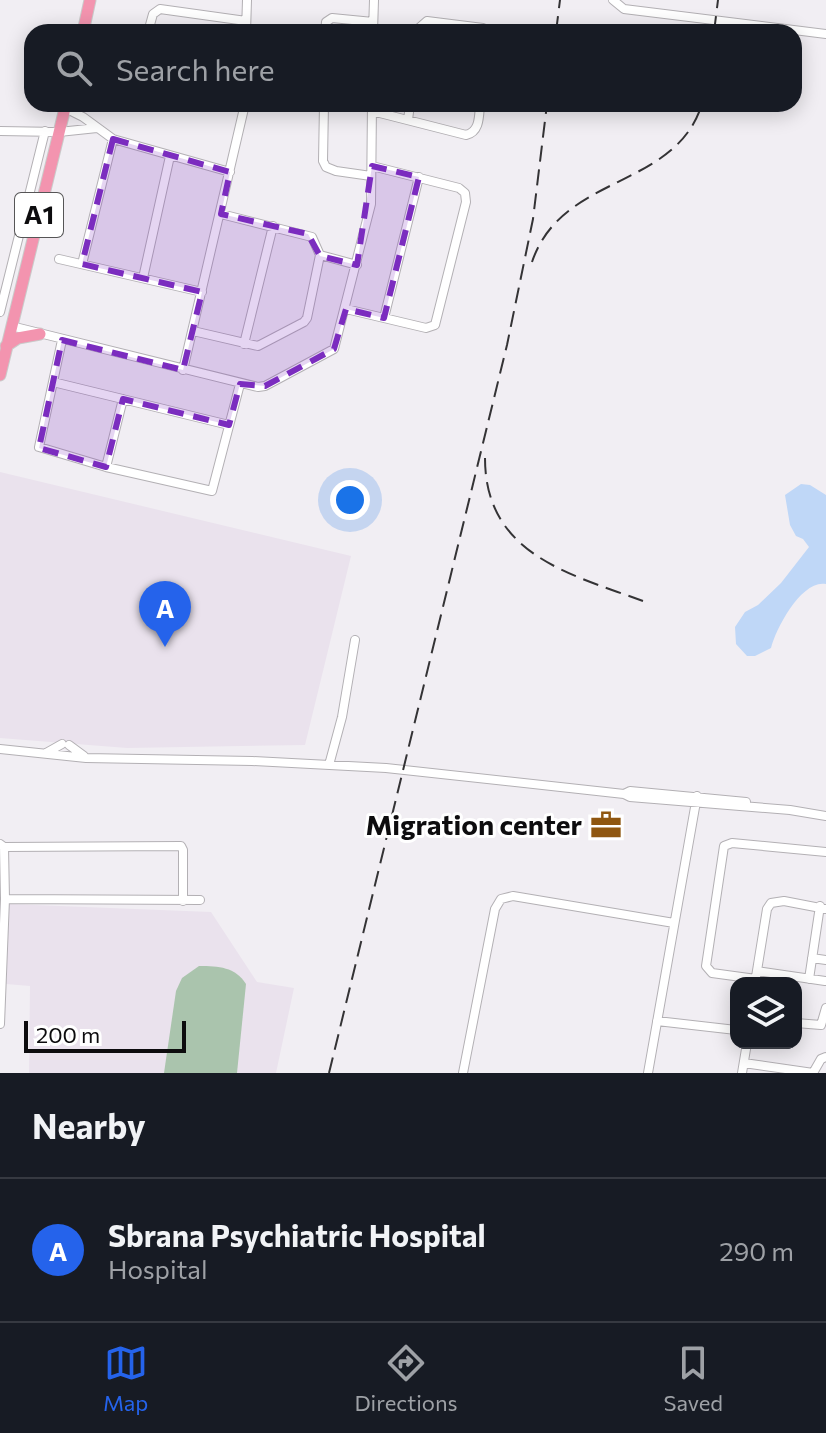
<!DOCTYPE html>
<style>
body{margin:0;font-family:Commissioner,sans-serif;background:#20242c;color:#f1f3f6}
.controls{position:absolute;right:24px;bottom:24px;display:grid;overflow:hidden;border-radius:16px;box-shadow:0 4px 20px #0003}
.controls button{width:72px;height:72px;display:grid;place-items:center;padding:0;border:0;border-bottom:2px solid #363941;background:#171b24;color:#f1f3f6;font:40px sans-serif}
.scale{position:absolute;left:24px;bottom:20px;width:162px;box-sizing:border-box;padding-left:8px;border:4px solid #0d0c0e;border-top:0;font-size:22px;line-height:28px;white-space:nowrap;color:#0d0c0e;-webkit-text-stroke:6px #fff;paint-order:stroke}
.you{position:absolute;left:350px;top:500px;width:28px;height:28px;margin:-20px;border:6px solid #fff;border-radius:50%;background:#1a73e8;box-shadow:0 0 0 12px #1a73e833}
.badge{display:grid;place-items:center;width:52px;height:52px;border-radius:50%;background:#2563eb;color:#fff;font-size:26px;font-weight:700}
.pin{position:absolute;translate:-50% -66px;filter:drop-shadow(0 2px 4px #0008)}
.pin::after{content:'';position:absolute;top:42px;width:28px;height:24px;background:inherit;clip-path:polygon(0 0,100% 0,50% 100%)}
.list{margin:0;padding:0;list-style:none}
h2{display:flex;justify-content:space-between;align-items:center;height:104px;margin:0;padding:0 32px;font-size:34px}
h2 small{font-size:26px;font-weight:400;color:#9ea1a6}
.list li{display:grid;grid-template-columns:52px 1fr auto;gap:24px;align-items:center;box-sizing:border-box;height:144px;padding:0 32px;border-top:2px solid #363941}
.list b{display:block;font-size:30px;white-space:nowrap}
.list p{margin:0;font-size:26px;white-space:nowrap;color:#9ea1a6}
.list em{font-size:26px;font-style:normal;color:#9ea1a6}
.icon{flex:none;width:44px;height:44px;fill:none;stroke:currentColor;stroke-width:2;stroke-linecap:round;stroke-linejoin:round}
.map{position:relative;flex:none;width:826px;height:1073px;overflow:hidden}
.search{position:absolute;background:#171b24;box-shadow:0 4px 20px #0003;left:24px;right:24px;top:24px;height:88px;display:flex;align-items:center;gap:20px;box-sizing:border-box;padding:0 28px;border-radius:24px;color:#9ea1a6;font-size:30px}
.sheet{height:248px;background:#171b24}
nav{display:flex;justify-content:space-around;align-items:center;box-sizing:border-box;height:112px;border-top:2px solid #363941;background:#171b24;font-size:22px;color:#9ea1a6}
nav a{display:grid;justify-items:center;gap:4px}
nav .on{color:#2563eb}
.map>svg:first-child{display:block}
.built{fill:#eae2ed}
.green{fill:#aac4ad}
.water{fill:#bfd7f7}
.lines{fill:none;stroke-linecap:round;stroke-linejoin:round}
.minor-casing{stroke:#b3b0b4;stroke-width:10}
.highway-casing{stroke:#cacaca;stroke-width:13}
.minor{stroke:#fff;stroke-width:8}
.highway{stroke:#f394af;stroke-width:11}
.rail{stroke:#343335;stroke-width:2;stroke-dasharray:16 8;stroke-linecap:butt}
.marked{fill:#7b2cbf;fill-opacity:0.2;stroke:#7b2cbf;stroke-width:6;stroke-dasharray:16 10;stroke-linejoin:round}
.labels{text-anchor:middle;stroke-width:6;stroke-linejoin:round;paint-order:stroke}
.shield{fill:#fff;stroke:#565556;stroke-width:2}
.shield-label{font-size:26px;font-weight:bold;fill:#0d0c0e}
.poi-label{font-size:28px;font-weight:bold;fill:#0d0c0e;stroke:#fff;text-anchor:end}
</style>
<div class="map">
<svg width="826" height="1073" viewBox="0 0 826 1073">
<rect width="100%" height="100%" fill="#f1eef3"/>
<path class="built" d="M0,472L351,556L305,745L127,748L0,738Z
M9,904L211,912L257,982L294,988L276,1073H29L30,986L6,984Z"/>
<path class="green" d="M199,966C219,966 235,967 246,984L237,1073H164L176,991L182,978Z"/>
<path class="water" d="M801,484L810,485L826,495V584C802,579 776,628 771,648L755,656H747L736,644L735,627L745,612L758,605L781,583L809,547L803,539L796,536L790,525L785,495Z"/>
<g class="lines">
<defs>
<path id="minor" d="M613,0L624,9L826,34
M148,32L153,14L160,9L246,21
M246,32L247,0
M325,32L326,22L332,18L373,22
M373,32L374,0
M418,32L419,28L427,21L483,28L487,32
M324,104L323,161L326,167L336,171L371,176
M65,108L83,117L113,139L230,172
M372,111L466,135C480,132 479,116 480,104
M408,120L410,104
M0,131L59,132L97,128
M320,255L357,265
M59,259L202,292
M82,264L113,139
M143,278L170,156
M346,309L426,328L435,325L466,202L465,193L459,188L372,166
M0,312L45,131
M384,318L419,177
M11,326L258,387L265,386L334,349L371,204L372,104
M193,331L258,346L304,322L307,318L320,255L312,237L221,214
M62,340L39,447L106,467L212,491L240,384
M244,344L273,226
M183,370L245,104
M53,382L229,425
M106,467L123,399
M69,745L84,756
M0,749L86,758L252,761L386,768L624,794L630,797L790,810L826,816
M46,753L62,744
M329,765L342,717L355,640
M624,794L630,791L746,802
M0,844L4,847L181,846L183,850V901
M5,899L200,900
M812,958L826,960
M757,971L825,981
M756,979L712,973L706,966L724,846L732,843L826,852
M809,979L820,906
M755,983L767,909L771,903L784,901L826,909
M657,1021L736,1030
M796,1023L821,1025L826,1008
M0,1024L5,899L4,847
M744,1063L813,1073L821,1059L826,1057
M463,1073L495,909L501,899L513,896L674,923
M648,1073L697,796
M742,1073L747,1043"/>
<path id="highway" d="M83,32L90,0
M6,346L18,338L40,334
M0,375L66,104"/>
</defs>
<use href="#minor" class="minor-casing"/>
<use href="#highway" class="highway-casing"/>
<use href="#minor" class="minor"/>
<use href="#highway" class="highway"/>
<path class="rail" d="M556,32L560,0
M714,32L718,0
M532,262C562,173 675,190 702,104
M485,458C485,554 569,574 643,601
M329,1073L507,345L533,219L547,104"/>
</g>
<path class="marked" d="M113,139L230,172L221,214L308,234L320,256L357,265L372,166L419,177L384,318L346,309L334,349L265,386L240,384L229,425L123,399L106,467L39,448L62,340L183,370L202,292L82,264Z"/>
<defs>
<symbol id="office-bare" viewBox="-9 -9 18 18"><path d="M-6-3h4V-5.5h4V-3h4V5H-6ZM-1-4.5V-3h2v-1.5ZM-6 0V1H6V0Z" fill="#8f5610" stroke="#fff" stroke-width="2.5" paint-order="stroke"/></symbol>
</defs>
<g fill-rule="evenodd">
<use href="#office-bare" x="584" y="803" width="44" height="44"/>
</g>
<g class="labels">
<rect class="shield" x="15" y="193" width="48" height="44" rx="6"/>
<g class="shield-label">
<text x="39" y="224">A1</text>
</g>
<g class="poi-label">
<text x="582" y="835">Migration center</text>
</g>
</g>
</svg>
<div class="controls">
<button><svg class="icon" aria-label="layers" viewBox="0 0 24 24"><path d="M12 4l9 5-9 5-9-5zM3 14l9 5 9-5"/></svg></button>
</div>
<div class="scale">200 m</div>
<div class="you"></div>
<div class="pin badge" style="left:165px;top:647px">A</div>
<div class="search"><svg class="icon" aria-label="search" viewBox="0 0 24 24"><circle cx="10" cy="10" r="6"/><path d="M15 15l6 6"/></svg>Search here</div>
</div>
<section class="sheet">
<h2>Nearby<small></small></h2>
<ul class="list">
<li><span class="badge">A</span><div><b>Sbrana Psychiatric Hospital</b><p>Hospital</p></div><em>290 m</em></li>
</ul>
</section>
<nav>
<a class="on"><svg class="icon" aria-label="map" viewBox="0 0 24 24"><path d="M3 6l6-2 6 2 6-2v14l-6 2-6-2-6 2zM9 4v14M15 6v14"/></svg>Map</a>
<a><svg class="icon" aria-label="directions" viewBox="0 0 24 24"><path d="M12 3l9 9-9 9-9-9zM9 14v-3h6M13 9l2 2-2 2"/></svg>Directions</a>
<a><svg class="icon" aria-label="saved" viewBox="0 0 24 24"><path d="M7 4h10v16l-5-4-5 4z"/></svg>Saved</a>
</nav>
